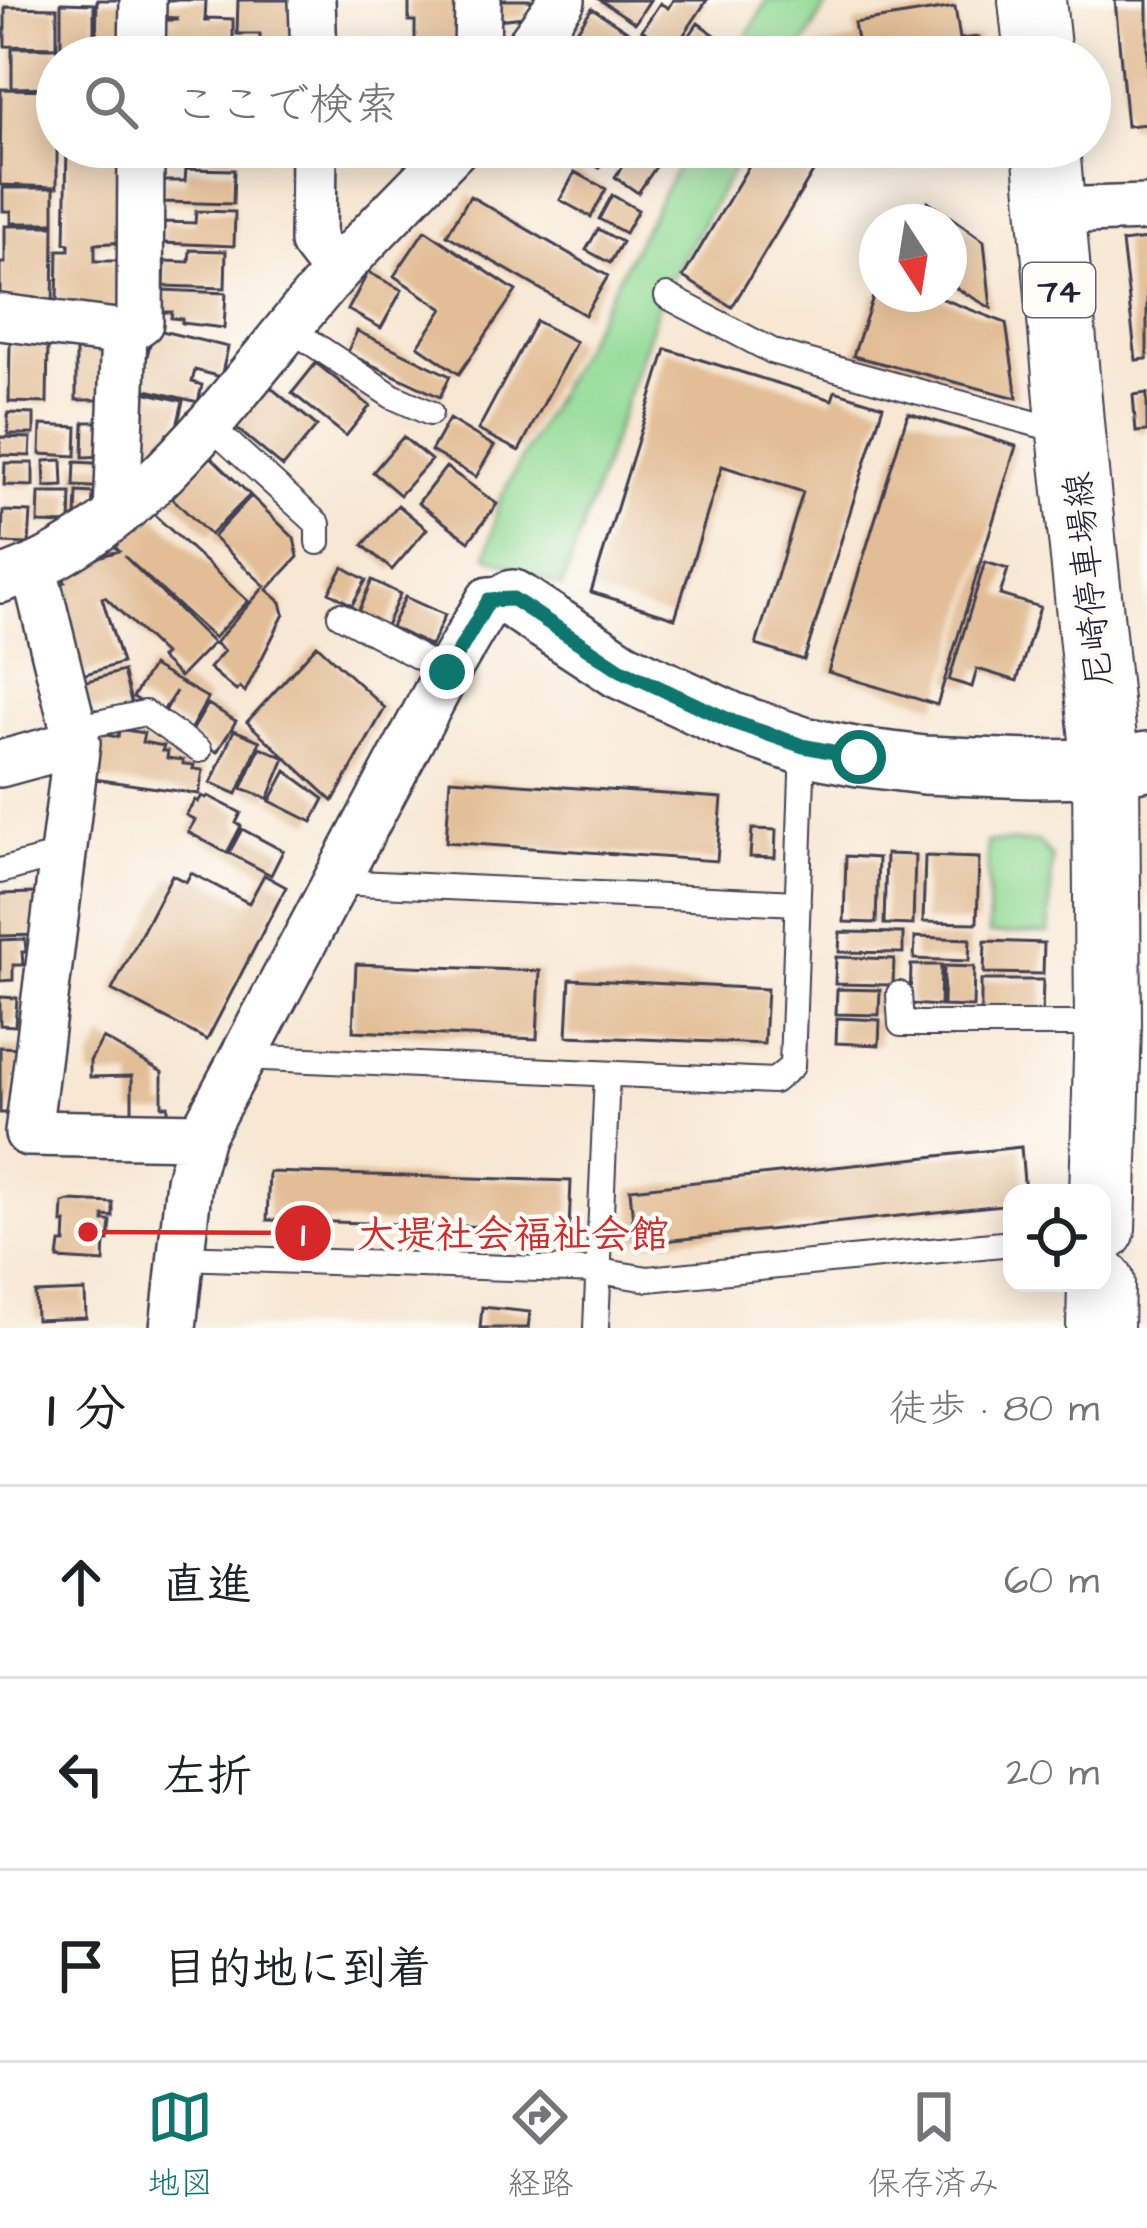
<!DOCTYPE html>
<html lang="ja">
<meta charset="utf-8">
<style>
body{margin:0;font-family:"Architects Daughter","Klee One",sans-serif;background:#f2f2f2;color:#202124}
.controls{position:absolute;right:36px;bottom:36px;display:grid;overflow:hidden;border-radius:24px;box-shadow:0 6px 30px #0003}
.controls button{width:108px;height:108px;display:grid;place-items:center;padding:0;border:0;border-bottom:3px solid #e0e0e0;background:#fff;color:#202124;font:60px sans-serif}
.compass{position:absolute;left:859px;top:204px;width:108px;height:108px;border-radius:50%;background:#fff;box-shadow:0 6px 30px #0003;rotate:168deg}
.stop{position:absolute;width:36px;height:36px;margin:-27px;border:9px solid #0f766e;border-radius:50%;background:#fff}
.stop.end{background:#0f766e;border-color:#fff;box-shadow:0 3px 12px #0008}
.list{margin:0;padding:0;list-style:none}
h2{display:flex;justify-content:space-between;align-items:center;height:156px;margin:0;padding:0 48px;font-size:51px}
h2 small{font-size:39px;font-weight:400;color:#757577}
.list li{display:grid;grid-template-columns:78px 1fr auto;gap:36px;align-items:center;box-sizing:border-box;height:192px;padding:0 48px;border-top:3px solid #e0e0e0}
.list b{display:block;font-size:45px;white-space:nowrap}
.list em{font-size:39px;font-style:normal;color:#757577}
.icon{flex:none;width:66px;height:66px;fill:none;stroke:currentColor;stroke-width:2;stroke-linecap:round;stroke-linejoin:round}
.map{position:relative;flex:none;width:1147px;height:1328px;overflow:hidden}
.search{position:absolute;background:#fff;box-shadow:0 6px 30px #0003;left:36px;right:36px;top:36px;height:132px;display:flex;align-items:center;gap:30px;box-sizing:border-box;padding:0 42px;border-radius:66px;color:#757577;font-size:45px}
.sheet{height:732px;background:#fff}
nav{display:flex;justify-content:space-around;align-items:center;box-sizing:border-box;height:168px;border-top:3px solid #e0e0e0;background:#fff;font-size:33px;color:#757577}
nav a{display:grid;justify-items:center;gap:6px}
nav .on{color:#0f766e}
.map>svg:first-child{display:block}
.green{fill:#92da94;stroke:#5a7e68;stroke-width:3}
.building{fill:#e2bd95}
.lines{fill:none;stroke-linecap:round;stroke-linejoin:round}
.service-casing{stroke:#424052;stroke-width:28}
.minor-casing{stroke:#424052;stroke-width:50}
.tertiary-casing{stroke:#424052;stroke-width:62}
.primary-casing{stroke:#424052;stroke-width:70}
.service{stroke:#fff;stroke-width:24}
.minor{stroke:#fff;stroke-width:45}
.tertiary{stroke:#fff;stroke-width:57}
.primary{stroke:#fff;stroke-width:66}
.route{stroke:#0f766e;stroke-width:15}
.labels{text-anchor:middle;stroke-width:9;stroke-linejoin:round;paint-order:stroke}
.shield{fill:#fdfcf7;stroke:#646373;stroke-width:3}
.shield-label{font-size:33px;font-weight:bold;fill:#22223b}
.street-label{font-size:36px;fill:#22223b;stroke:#fdfcf7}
.leader{fill:none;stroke:#d62828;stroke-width:4.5}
.callout-dot{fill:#d62828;stroke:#fdfcf7;stroke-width:4.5}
.mark-label{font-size:36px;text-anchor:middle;font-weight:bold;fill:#fff}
.callout-label{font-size:39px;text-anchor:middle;font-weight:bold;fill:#d62828;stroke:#fdfcf7;stroke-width:9;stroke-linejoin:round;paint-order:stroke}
</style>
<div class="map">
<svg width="1147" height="1328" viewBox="0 0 1147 1328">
<rect width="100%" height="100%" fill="#fdfcf7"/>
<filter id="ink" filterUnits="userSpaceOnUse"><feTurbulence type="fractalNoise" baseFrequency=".00833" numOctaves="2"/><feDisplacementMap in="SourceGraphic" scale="24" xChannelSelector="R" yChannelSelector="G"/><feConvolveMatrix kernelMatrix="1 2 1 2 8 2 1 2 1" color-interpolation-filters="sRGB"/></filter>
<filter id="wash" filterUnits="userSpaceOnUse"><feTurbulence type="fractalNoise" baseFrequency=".004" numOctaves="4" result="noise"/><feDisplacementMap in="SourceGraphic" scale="48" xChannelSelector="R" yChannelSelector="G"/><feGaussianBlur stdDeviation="2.7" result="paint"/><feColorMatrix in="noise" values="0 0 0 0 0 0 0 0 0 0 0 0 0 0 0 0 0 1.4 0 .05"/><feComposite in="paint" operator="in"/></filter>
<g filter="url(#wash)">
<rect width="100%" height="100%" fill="#f7e7d3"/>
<path class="green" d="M767,0H829L797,57H736Z
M688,147H746L663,293L562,587L487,556L499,501Z
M987,842H1039L1052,858L1049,933L989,934Z"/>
<g id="blocks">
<path class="building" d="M97,0H130L129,49H96Z
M154,0H206L205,21H208V18L233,19V48L152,46L153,20H177V18L153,17Z
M238,0H292L300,57H260V34H237Z
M409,0H465V51H415V21H409Z
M496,0H531V3L523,17L497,20Z
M600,0H650L635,23Z
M673,0H707L673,51L642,30L660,3L668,8Z
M1115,0H1147V124L1127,126Z
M61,3L94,4V57H61Z
M5,7L57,8V47L5,46Z
M955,7L960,39L979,37L982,57H817L815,47L857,40L854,23Z
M592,8L630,33L614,57H595L570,41Z
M698,23L733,48L727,57H675Z
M635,39L662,57H623Z
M12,48H57V87L12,88Z
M1,89L57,90V187L0,185Z
M67,147H129L127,242L95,244V261H123L121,310H78L77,303H57L58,250H69V244L65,243Z
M163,147H234V159L163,157Z
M575,147H613L599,168L573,150Z
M635,147H652L664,155L638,193L615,177Z
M760,147H828L732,307L683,277Z
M186,169L234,170L233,204L163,202V181H185Z
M575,172L606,189L591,217L560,200Z
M3,188H54V223H11V211H3Z
M612,195L638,210L625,233L599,219Z
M470,196L608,276L585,315L447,235Z
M928,201L984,241L991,308L949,284V222H916Z
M196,211L235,212L234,246L163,243L164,222L195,223Z
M5,226H54L53,312L0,295V263H5Z
M598,229L622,242L610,263L586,250Z
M425,230L516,291L459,374L418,346L443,309L394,276Z
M1147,239V359L1136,360L1122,242Z
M190,250L226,251L225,288L164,286L165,261L189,262Z
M368,272L402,290L381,328L348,310Z
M162,290L226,293L224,328L182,323V319L171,318L172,312H160Z
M874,294H930L1006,323L1017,398L853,356Z
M536,321L576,342L519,451L478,430Z
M154,329L228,347L221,377L195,370L192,382L202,385L198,402L134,387L141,358L146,360Z
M357,331L450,376L440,397L347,353Z
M10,342H48L47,403L9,402Z
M666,349L832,400L835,391L883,406L804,660L756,645L803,492L722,466L675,618L591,592Z
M76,351H113V400H76Z
M316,363L370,406L346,436L292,393Z
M269,386L317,426L283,467L235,427Z
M139,391L183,401L175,435L167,434L164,448L132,482Z
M1147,393V431L1136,432L1133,395Z
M8,413L34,414V434H8Z
M908,413L1016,446L937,705L828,672Z
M449,419L494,446L476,477L431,451Z
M84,422H112V456L83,457Z
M41,425L77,427L76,456L40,454Z
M0,437L31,438L30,456L0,455Z
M403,437L431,460L400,495L373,472Z
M210,456L250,495L210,535L171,497Z
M62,460L63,486L45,487L44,461Z
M75,462L109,464L108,488L74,486Z
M5,463H33V486L4,485Z
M446,467L497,504L469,541L418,503Z
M77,492L93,493L92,519H76Z
M39,493H71L70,524L38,523Z
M251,496L294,538L298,557L267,590L281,602L284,614L245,692L240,687L236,691L209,668L224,651L215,643L265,586L213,537Z
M398,505L427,529L392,570L363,545Z
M149,510L248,601L214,638L124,556L213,643L180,677L160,658L164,654L105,597L102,598L122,663L76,677L49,587L65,582L61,568L119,551L115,547Z
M3,511L31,512L29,544L2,543Z
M985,562L1008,569L1000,595L1040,607L1017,681L977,669L972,687L949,680Z
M343,567L366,580L352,605L329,592Z
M372,580L400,594L385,628L357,614Z
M405,597L445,615L431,646L391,627Z
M317,645L385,708L333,801L247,722Z
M152,666L208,698L190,730L163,715L176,691L161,714L133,697Z
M123,671L133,709L92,710L80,683Z
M208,704L236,721L217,752L189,736Z
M119,729L144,733L142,742L164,746L162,751H168L167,758L183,760V764L194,765L193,769L203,770L199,794L87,778L94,733L118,737Z
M234,730L260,741L237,794L211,783Z
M260,747L285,758L268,799L242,788Z
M286,771L324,799L312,822L270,801Z
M450,779L722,798L717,861L446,842Z
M202,796L206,798L208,796L241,813L236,823L241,826L227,853L188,832L195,820L186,815L195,800L198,802Z
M242,829L283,851L271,875L229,853Z
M752,829L776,830L775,858L750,857Z
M886,854L915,855L913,925L884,924Z
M846,856L878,858L876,923L844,922Z
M925,856L979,858L977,923L923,922Z
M191,873L249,903L264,875L286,887L207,1040L112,990L172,875L186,882Z
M36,893L37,935L0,936V894Z
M840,932L903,933V953L839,952Z
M915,937L970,939L969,961L914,959Z
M25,939L26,952H22L23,965H13V980L0,981V940Z
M985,941L1044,943L1043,974L984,973Z
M836,957L894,959L893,985L835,984Z
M356,964L540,971L537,1039L353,1031Z
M911,965H941L940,1006L910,1004Z
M944,966L974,967L973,1007L943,1006Z
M570,979L767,989L764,1044L567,1036Z
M981,980H1043L1042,1016H981Z
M837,989L880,990L879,1015L836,1014Z
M0,997L17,998L15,1026L0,1025Z
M837,1018L880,1020L879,1045L836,1043Z
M103,1038L162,1072V1106H168V1114H132V1076L90,1077V1061Z
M0,1047L22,1048L8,1113H0Z
M1021,1147L1025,1193H1012V1204L635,1244L630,1189Z
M269,1172L571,1181L569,1229L267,1220Z
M69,1201L113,1203V1217L104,1216V1221H111L109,1241H105L104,1262L58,1259L60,1243H65L66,1222L62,1223L63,1203Z
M85,1291L86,1318L36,1320L35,1293Z
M482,1307L530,1312L528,1328H480Z"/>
</g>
</g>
<g filter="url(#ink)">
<use href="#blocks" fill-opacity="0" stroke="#424052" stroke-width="3"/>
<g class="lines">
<defs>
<path id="service" d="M667,296L774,352L1069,433
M289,328L392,396L430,413
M208,424L318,524V542
M340,615L447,672
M74,728L145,713L199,750
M0,871L65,853
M335,882L798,903
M899,994L901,1024H1106
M242,1057L774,1081L792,1066L803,746
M179,1257L599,1271L648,1279L1012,1243
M596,1328L607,1074"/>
<path id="minor" d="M312,0L314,57
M142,57L143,0
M477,57L478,0
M521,57L562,0
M314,147L313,242L336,272
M1053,211L1147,208
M0,317L124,333
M117,515L124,333L140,322L141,147
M34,569L77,743L28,1133L201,1136
M0,580C143,536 240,380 335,273C374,230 416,189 456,147
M0,764L77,743
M173,1328L189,1181L201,1136L447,672L489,600L513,599"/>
<path id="tertiary" d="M513,599L621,670L733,722L803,746L859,757L924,765L1032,769L1106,768L1147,761"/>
<path id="primary" d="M1032,0L1038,57
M1046,147L1071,433L1106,768L1108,1024L1102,1229
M1100,1328L1101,1283"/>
</defs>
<use href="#service" class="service-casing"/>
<use href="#minor" class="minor-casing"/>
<use href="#tertiary" class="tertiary-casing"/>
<use href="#primary" class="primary-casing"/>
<use href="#service" class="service"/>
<use href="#minor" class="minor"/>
<use href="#tertiary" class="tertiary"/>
<use href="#primary" class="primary"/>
</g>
</g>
<g class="lines" filter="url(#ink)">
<path class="route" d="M447,672L489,600L513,599L621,670L733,722L803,746L859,757"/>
</g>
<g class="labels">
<rect class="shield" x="1023" y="263" width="72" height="54" rx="9"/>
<g class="shield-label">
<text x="1059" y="302">74</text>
</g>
<g class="street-label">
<text transform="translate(1087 580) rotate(-96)" y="13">尼崎停車場線</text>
</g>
</g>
<path class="leader" d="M88 1232L303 1233"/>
<g class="callout-dot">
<circle cx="88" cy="1232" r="12"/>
<circle cx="303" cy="1233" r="30"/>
</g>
<g class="mark-label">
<text x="303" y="1246">1</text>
</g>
<g class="callout-label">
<text x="513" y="1247">大堤社会福祉会館</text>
</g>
</svg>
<div class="controls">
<button><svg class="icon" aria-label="locate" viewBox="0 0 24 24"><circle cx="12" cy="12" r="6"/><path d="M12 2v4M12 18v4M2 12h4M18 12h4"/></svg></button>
</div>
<svg class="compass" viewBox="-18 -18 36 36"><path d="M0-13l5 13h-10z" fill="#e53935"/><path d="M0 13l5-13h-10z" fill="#757577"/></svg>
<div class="stop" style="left:859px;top:757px"></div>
<div class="stop end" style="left:447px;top:672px"></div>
<div class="search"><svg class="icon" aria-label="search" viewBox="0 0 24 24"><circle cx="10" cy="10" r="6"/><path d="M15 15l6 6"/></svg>ここで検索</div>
</div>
<section class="sheet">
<h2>1 分<small>徒歩 · 80 m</small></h2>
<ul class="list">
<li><svg class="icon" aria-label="ahead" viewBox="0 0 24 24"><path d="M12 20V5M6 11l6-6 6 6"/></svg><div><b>直進</b></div><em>60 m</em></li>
<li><svg class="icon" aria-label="left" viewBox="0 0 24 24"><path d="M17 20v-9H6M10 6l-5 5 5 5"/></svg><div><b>左折</b></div><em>20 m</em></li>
<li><svg class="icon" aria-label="arrive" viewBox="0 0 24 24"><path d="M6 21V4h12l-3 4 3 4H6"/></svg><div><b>目的地に到着</b></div></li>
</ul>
</section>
<nav>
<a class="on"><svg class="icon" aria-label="map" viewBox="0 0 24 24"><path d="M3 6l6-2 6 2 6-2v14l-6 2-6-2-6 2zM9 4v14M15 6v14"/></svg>地図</a>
<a><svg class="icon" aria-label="directions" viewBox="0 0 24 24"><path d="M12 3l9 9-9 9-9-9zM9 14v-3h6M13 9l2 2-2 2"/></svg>経路</a>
<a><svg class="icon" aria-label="saved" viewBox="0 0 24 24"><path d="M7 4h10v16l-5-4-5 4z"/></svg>保存済み</a>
</nav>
